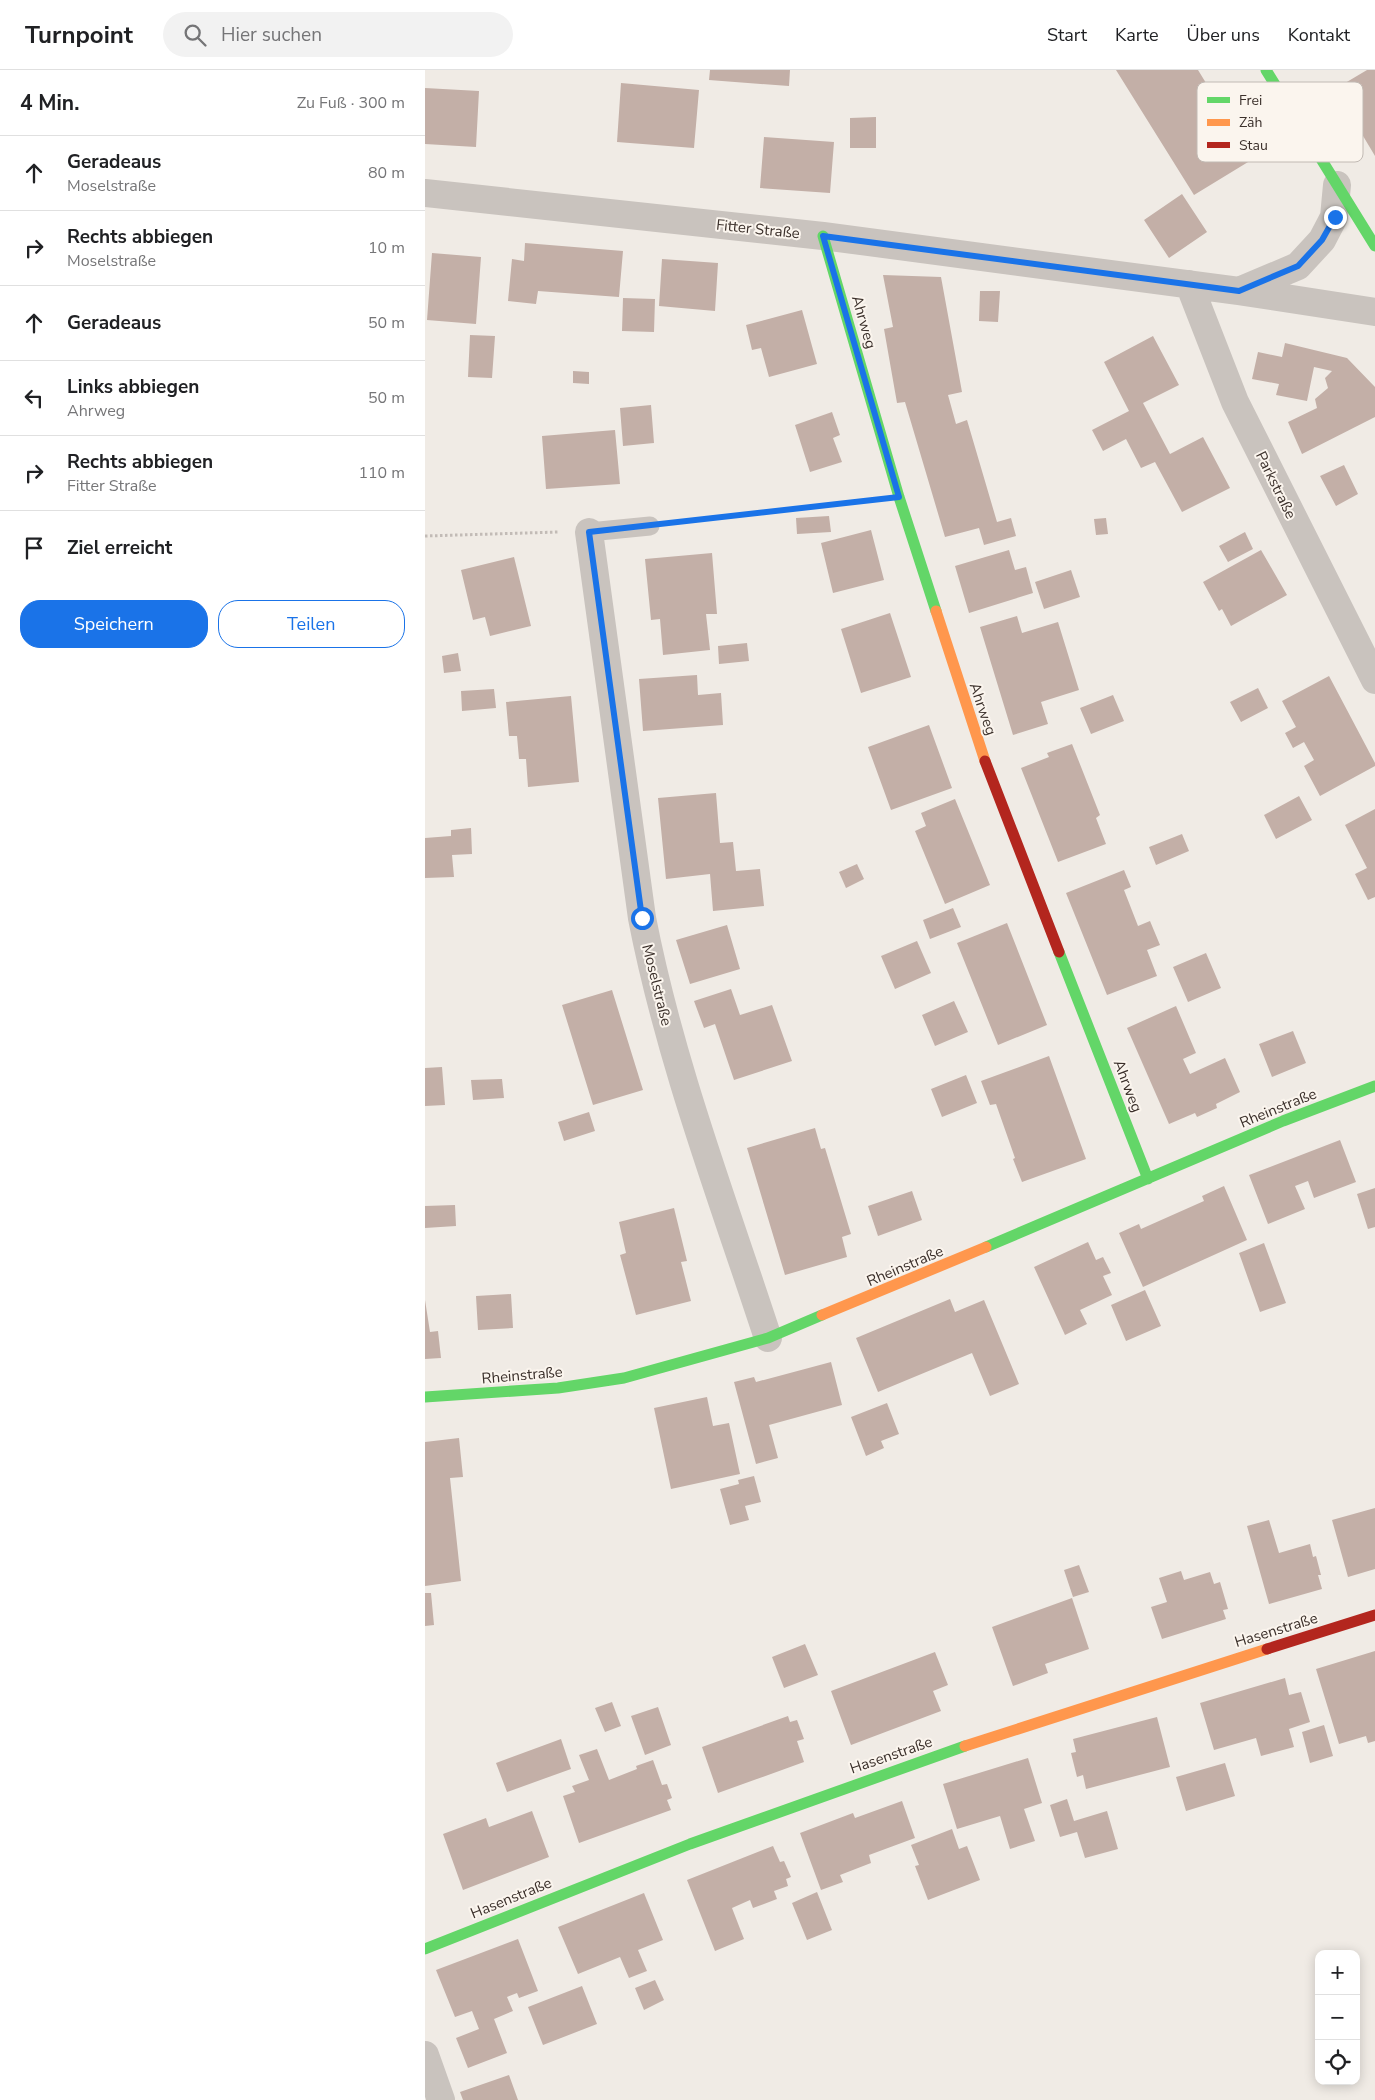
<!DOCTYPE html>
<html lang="de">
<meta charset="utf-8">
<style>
body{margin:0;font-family:"Nunito Sans",sans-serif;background:#f2f2f2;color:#202124}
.controls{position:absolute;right:15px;bottom:15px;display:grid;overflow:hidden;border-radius:10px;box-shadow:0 2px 12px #0003}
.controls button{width:45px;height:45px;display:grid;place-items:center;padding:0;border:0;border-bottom:1px solid #e0e0e0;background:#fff;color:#202124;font:25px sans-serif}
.stop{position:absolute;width:15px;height:15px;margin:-11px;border:4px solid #1a73e8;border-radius:50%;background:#fff}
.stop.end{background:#1a73e8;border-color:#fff;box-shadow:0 1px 5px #0008}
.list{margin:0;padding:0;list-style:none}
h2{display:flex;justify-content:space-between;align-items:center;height:65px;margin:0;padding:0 20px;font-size:21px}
h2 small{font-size:16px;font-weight:400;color:#757577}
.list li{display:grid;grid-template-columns:32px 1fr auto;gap:15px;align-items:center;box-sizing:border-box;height:75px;padding:0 20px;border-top:1px solid #e0e0e0}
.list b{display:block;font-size:19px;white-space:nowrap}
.list p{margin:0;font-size:16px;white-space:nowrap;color:#757577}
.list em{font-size:16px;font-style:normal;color:#757577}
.actions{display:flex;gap:10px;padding:15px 20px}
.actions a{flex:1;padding:11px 0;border:1px solid #1a73e8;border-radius:20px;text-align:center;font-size:18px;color:#1a73e8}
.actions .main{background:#1a73e8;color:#fff}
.icon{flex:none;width:28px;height:28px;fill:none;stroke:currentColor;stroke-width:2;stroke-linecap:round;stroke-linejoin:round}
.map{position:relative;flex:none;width:950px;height:2030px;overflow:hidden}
header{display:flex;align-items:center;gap:30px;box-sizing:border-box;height:70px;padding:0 25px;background:#fff;border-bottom:1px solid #e0e0e0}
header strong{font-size:24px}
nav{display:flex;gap:28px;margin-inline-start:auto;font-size:18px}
.search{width:350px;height:45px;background:#f2f2f2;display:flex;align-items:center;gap:12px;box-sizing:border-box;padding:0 18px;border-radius:28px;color:#757577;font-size:19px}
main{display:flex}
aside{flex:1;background:#fff}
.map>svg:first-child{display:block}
.building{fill:#c3afa7}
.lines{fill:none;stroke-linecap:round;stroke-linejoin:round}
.path{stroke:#c2bbb6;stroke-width:3;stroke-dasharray:2.5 2.5;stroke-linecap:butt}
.lane{stroke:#c9c3be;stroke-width:19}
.street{stroke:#c9c3be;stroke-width:28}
.fast{stroke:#63d668;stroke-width:11}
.slow{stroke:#ff974d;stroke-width:11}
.jam{stroke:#b3261e;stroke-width:11}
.route{stroke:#1a73e8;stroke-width:6}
.labels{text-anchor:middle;stroke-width:4;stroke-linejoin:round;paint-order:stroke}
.street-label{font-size:15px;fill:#3b302b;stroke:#fbf5ee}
.key{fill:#fbf5ee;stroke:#c1bab4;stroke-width:1}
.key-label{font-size:14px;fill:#3b302b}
</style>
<header>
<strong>Turnpoint</strong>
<div class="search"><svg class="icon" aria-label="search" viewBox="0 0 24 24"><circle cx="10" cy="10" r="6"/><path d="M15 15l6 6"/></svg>Hier suchen</div>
<nav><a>Start</a><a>Karte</a><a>Über uns</a><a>Kontakt</a></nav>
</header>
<main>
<aside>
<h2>4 Min.<small>Zu Fuß · 300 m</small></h2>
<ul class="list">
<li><svg class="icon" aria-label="ahead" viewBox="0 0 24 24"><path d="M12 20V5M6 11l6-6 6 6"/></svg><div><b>Geradeaus</b><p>Moselstraße</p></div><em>80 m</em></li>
<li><svg class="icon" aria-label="right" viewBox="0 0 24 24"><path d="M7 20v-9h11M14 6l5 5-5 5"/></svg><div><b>Rechts abbiegen</b><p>Moselstraße</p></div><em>10 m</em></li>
<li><svg class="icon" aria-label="ahead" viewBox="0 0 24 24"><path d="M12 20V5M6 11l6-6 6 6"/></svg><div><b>Geradeaus</b></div><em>50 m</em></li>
<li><svg class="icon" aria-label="left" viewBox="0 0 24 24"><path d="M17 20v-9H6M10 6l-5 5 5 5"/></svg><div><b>Links abbiegen</b><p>Ahrweg</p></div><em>50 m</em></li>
<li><svg class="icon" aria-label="right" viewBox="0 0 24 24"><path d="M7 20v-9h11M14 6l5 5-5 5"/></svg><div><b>Rechts abbiegen</b><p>Fitter Straße</p></div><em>110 m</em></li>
<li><svg class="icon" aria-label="arrive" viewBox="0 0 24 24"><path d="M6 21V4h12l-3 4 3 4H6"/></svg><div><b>Ziel erreicht</b></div></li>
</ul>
<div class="actions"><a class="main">Speichern</a><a>Teilen</a></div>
</aside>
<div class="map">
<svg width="950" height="2030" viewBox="0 0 950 2030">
<rect width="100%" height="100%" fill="#f0ebe5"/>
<path class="building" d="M285,0H365L364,16L284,10Z
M691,0H773L828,89L769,125Z
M942,0H950V86L910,19Z
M196,13L274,20L269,78L192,72Z
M0,18L54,21L51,77L0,74Z
M451,47V78H425V48Z
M339,67L409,72L405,123L335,118Z
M757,124L782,162L744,188L719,150Z
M100,173L198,181L194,227L113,221L111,234L83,231L87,189L99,191Z
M7,183L56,187L51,254L2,250Z
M237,189L293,193L290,241L234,236Z
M458,205L516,207L537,322L523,325L531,354L542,350L572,452L586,448L591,466L559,475L554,458L520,467L480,332L472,333L459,259L468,257Z
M555,221H575L573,252L554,251Z
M198,228L230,229L229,262L197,261Z
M377,240L392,294L344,307L336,278L327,280L321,255Z
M45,265L70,266L67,308L43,307Z
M728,266L754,315L718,333L745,384L778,367L805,418L757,442L730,392L716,398L701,369L678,381L667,360L704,341L679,292Z
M860,273L922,288L950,317V347L877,384L863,352L892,338L890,329L903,318L900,308L907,301L889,297L882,331L851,325L854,314L827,309L833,282L857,287Z
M148,301L164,302V314L148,313Z
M226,335L229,373L198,376L195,338Z
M407,342L415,365L408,368L417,392L385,402L370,355Z
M190,360L195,414L121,419L117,366Z
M919,395L933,424L911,436L895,406Z
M404,446L406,462L372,464L371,448Z
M681,448L683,464L671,465L669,449Z
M446,460L459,510L408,523L396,473Z
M820,462L828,479L803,492L794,476Z
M584,480L590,500L601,497L608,523L544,543L530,496Z
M836,480L862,525L806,556L797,539L794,541L778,512Z
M287,483L292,544H281L285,580L238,585L235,549L226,550L220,489Z
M89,487L106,556L65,566L60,547L48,550L36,500Z
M646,500L655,527L619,539L610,512Z
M465,543L486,607L436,623L416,559Z
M592,546L597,563L633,552L654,620L616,632L623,654L588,665L555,557Z
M322,573L324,591L294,594L293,576Z
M33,583L36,601L19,603L17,586Z
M272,605L273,625L296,623L298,655L218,661L214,609Z
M904,606L950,693V696L895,726L879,696L889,690L879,672L868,678L860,663L871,657L857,631Z
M833,618L843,638L816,652L805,632Z
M69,619L71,638L37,641L36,621Z
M688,625L699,651L666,664L655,638Z
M146,626L154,712L103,717L101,689H94L92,666H84L81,632Z
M504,655L527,718L466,740L443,677Z
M647,674L675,745L671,748L681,774L633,792L596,698L624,687L622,683Z
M291,723L295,773L308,772L311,801L335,799L339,836L288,841L285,804L241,809L233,728Z
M874,726L887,750L851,769L839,745Z
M530,729L565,815L520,834L490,761L501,756L496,743Z
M950,739V827L943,830L930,804L942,798L920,755Z
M46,758L47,784L27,785L29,807L0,808V768L26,766V760Z
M757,764L764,781L731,795L724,777Z
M432,794L439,809L421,818L414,802Z
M699,800L706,817L699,820L713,856L725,851L735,875L722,880L732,906L682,925L641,823Z
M528,838L536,857L505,869L498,850Z
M582,853L622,955L573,975L532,873Z
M302,855L315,899L265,914L251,870Z
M492,871L506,903L470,919L456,886Z
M781,883L796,918L763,932L748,897Z
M306,919L315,945L347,935L367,991L309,1010L290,954L279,958L269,931Z
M187,920L218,1020L168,1035L137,935Z
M529,931L543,962L510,976L497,945Z
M751,936L771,983L758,989L765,1004L800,988L815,1022L791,1034L792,1038L772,1047L770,1043L744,1054L702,958Z
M868,961L881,993L847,1007L834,974Z
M624,986L661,1089L597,1112L588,1089L590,1088L571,1034L565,1035L556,1011Z
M17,997L20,1035L0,1036V998Z
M541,1005L552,1033L517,1047L506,1019Z
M77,1009L79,1028L48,1030L46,1010Z
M164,1042L170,1061L139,1071L133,1052Z
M390,1058L396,1079L400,1078L426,1164L417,1167L422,1187L360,1205L322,1078Z
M915,1070L931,1112L889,1128L883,1111L870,1116L880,1139L843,1154L824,1105Z
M799,1116L822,1170L718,1217L694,1163L714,1154L716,1159L779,1131L777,1126Z
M950,1118V1157L943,1159L932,1124Z
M487,1121L497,1150L453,1166L443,1136Z
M30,1135L31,1156L0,1158V1136Z
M249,1138L262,1191L256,1192L266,1231L211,1245L195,1185L201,1183L194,1152Z
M663,1172L671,1190L678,1187L686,1203L678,1206L687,1225L655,1240L662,1254L640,1265L609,1197Z
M839,1173L861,1233L835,1242L814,1183Z
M720,1220L736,1256L701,1271L686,1235Z
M86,1224L88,1258L53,1260L51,1226Z
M525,1229L530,1242L559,1230L594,1314L565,1326L547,1283L453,1322L431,1268Z
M0,1230L5,1262L13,1261L16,1288L0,1289Z
M406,1292L417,1335L344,1355L353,1388L331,1394L309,1312L329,1307L331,1312Z
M282,1327L288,1356L304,1353L315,1404L246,1419L229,1338Z
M462,1333L474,1364L456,1371L459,1378L441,1386L426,1347Z
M34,1368L38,1407L25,1408L36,1511L0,1516V1372Z
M329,1406L336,1432L320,1436L324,1450L305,1455L295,1419L314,1414L313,1410Z
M950,1438V1499L923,1507L907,1450Z
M844,1450L854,1483L885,1474L888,1487L891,1486L896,1505H893L897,1519L844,1534L822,1456Z
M654,1495L664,1522L648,1527L639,1500Z
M756,1501L759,1510L785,1502L789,1514L795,1512L803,1539L798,1540L801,1549L737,1569L726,1537L742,1532L734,1508Z
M0,1523H6L9,1555L0,1556Z
M647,1528L664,1579L620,1594L623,1603L588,1616L567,1557Z
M380,1574L393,1605L359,1618L347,1587Z
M950,1581V1671L943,1673L941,1666L914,1674L891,1599Z
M510,1582L523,1615L508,1621L516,1641L426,1675L406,1621Z
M860,1608L864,1625L876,1622L885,1652L864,1659L869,1677L836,1686L831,1668L789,1680L775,1633Z
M187,1632L196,1656L180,1662L170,1638Z
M233,1637L246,1675L220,1685L206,1646Z
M363,1646L365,1652L372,1650L379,1669L372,1671L379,1692L293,1723L277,1677Z
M732,1647L745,1697L661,1719L658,1705L652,1707L646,1683L651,1682L648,1669Z
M899,1655L908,1686L885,1693L877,1662Z
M136,1669L146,1699L82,1722L71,1693Z
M172,1679L184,1710L212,1699L211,1696L228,1690L237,1715L242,1714L247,1728L242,1730L246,1740L154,1773L138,1726L150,1722L147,1716L164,1710L154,1685Z
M603,1688L617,1733L599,1739L610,1771L585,1779L575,1746L532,1759L518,1714Z
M800,1693L810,1726L761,1741L751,1707Z
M642,1729L649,1751L682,1741L693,1779L660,1788L652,1762L635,1767L625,1735Z
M477,1731L490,1768L444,1785L446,1793L415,1805L418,1812L396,1820L375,1763L428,1743L430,1748Z
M107,1741L124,1787L38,1820L18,1764L61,1748L64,1757Z
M527,1759L534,1779L542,1776L555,1810L503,1830L490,1796L494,1795L486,1775Z
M348,1776L355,1792L359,1791L366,1807L361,1809L363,1816L349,1821L352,1829L328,1838L325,1830L307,1838L319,1869L290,1881L262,1810Z
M392,1822L407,1860L382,1870L367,1833Z
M219,1823L238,1870L213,1880L222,1901L204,1908L195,1887L153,1904L133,1857Z
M93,1869L113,1921L94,1928L92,1923L82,1927L88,1941L69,1949L82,1983L43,1998L31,1968L54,1959L47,1941L30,1947L11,1900Z
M230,1910L239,1930L219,1940L210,1918Z
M157,1916L172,1954L118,1975L103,1937Z
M84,2005L93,2030H38L35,2022Z"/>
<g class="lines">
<path class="path" d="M250,453L443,431
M0,466L134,462"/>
<path class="lane" d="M164,462L225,456"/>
<path class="street" d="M0,123L398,166L814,221L950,242
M764,214L810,332L950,610
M814,221L873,196L897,170L909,147L912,115
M164,462L217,848C245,992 298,1130 343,1268
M0,1985L16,2030"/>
<path class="fast" d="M841,0L950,176
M398,166L474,427L511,541
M634,882L723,1109
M561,1177L858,1051L950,1016
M0,1327L133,1318L199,1308L343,1268L397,1245
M0,1879L265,1774L540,1676"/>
<path class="slow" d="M511,541L560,691
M397,1245L561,1177
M540,1676L842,1579"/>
<path class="jam" d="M560,691L634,882
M842,1579L950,1545"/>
</g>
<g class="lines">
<path class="route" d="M217,848L164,462L474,427L398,166L814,221L873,196L897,170L910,147"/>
</g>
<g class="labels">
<g class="street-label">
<text transform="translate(333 159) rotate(6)" y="5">Fitter Straße</text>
<text transform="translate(439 252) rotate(74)" y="5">Ahrweg</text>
<text transform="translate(851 415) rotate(64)" y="5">Parkstraße</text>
<text transform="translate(558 639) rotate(71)" y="5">Ahrweg</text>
<text transform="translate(232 915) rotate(76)" y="5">Moselstraße</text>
<text transform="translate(703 1016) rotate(69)" y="5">Ahrweg</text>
<text transform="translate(853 1038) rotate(-22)" y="5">Rheinstraße</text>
<text transform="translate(480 1196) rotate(-23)" y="5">Rheinstraße</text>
<text transform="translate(97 1305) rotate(-5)" y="5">Rheinstraße</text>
<text transform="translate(851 1560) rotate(-17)" y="5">Hasenstraße</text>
<text transform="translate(466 1685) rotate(-19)" y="5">Hasenstraße</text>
<text transform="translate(86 1828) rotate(-22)" y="5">Hasenstraße</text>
</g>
</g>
<rect x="772" y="12" width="166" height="80" rx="8" class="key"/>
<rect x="782" y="27" width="23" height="6" fill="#63d668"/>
<rect x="782" y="49" width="23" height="7" fill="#ff974d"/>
<rect x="782" y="72" width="23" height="6" fill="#b3261e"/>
<g class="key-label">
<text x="814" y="35">Frei</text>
<text x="814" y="57">Zäh</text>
<text x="814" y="80">Stau</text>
</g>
</svg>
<div class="controls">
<button>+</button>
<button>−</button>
<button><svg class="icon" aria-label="locate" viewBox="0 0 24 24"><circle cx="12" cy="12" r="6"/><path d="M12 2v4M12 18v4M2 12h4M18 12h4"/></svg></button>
</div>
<div class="stop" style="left:217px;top:848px"></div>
<div class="stop end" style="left:910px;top:147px"></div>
</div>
</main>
